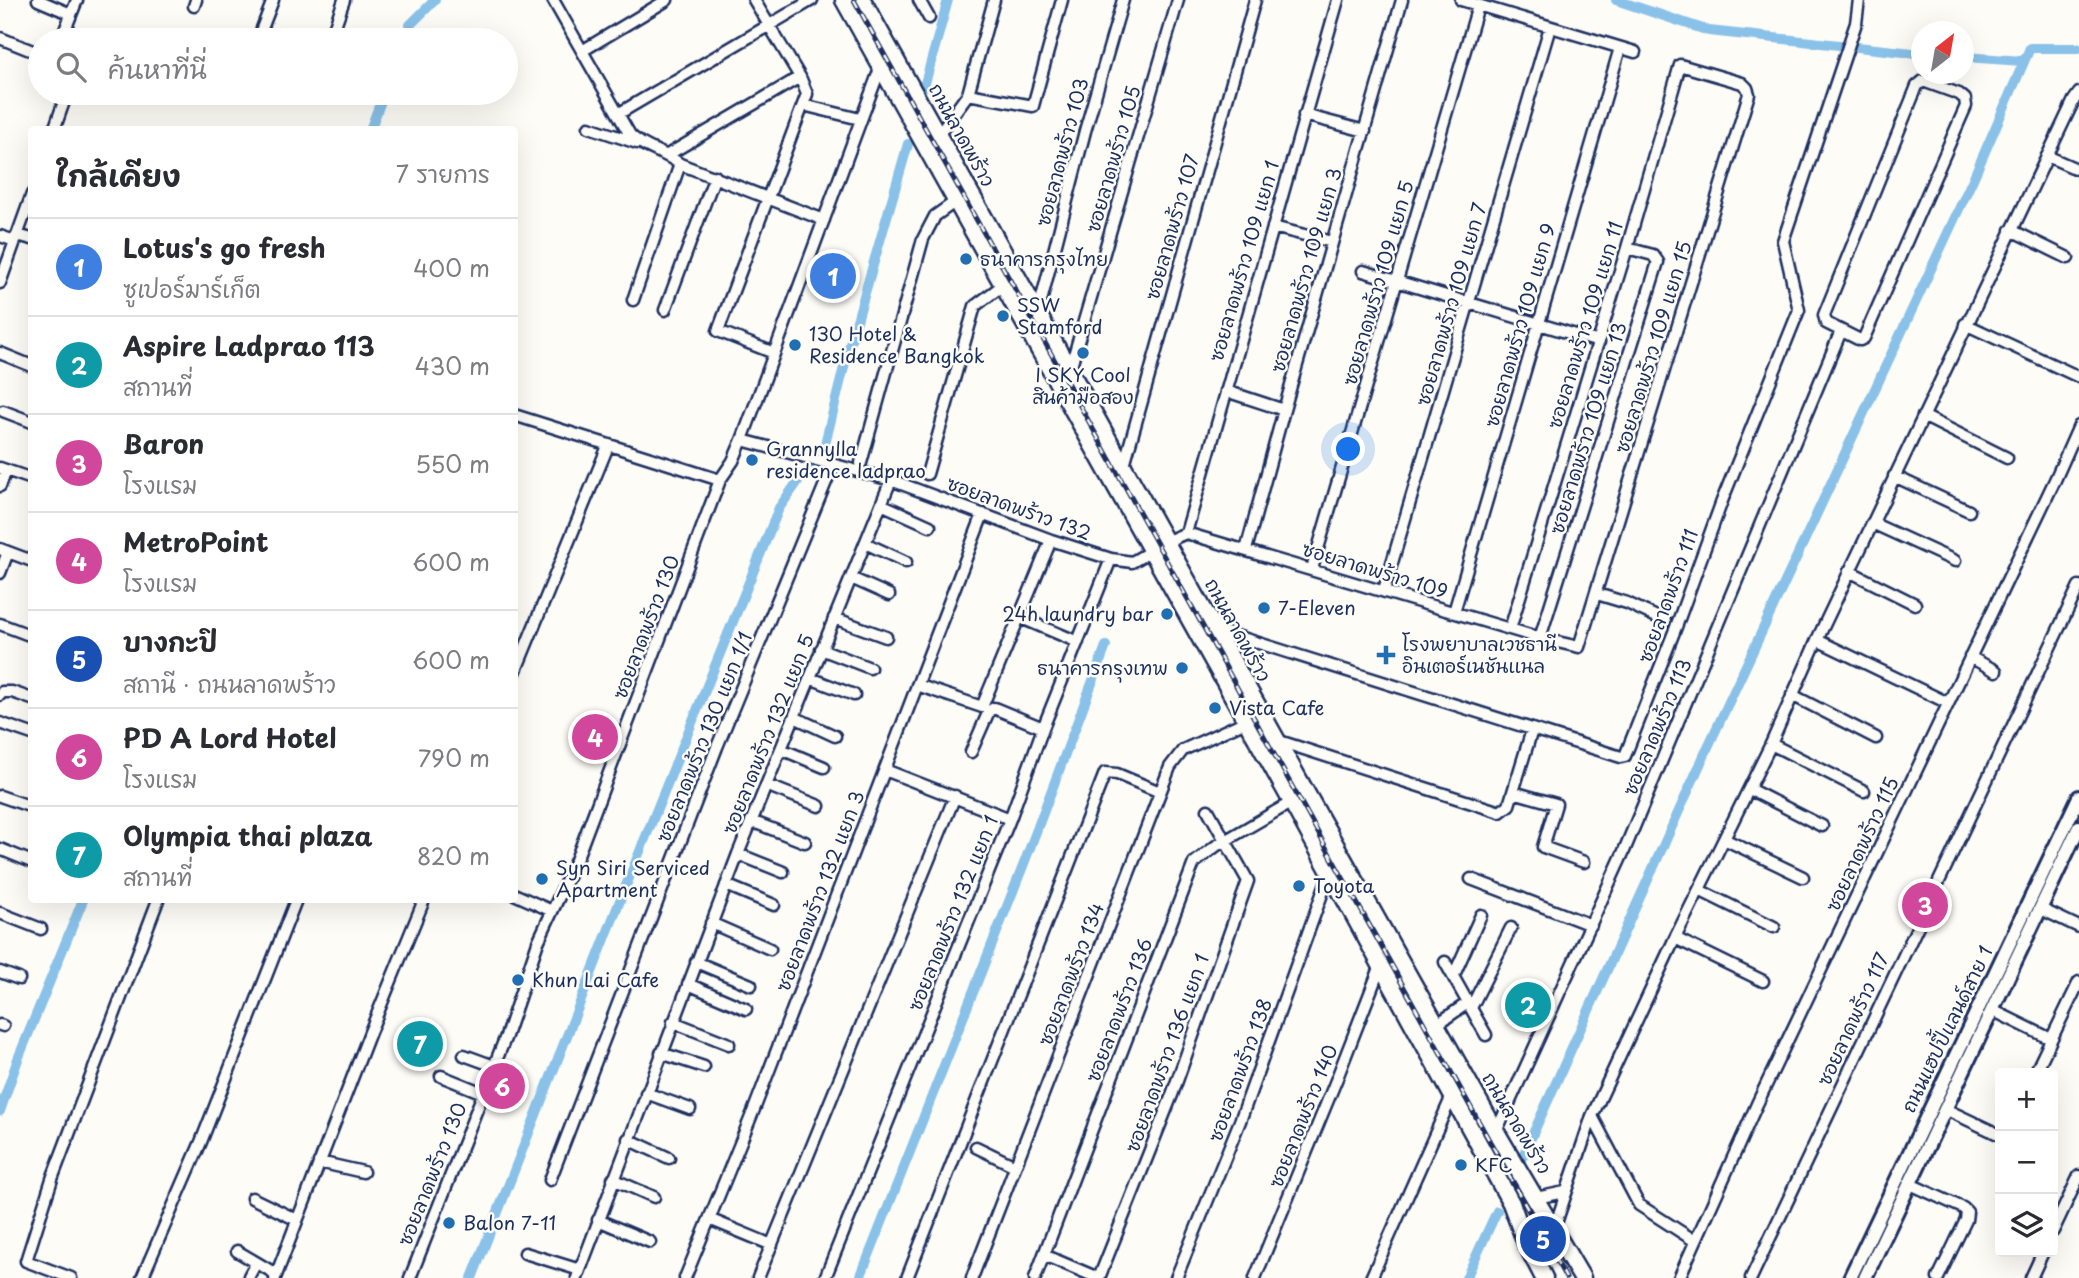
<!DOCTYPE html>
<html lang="th">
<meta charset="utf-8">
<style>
body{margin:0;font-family:"Playpen Sans","Playpen Sans Thai",sans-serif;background:#f2f2f3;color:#2b2b33}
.controls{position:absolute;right:21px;bottom:21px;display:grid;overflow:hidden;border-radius:7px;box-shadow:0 7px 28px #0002}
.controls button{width:63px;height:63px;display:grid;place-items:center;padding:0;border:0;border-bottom:2px solid #e1e1e2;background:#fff;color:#2b2b33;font:35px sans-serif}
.compass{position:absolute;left:1911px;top:21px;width:63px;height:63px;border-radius:50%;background:#fff;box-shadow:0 7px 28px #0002;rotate:31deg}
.you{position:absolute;left:1349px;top:450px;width:24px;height:24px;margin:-18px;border:5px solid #fff;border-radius:50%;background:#1a73e8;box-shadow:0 0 0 10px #1a73e833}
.badge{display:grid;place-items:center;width:46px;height:46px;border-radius:50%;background:#1f6fb2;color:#fff;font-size:23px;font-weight:700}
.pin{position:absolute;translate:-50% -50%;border:4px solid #fff;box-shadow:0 2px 7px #0006}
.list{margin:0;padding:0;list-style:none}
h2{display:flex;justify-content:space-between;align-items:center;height:91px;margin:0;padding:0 28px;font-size:30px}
h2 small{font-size:23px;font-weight:400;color:#7c7c81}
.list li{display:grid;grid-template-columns:46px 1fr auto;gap:21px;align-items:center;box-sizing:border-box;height:98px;padding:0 28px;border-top:2px solid #e1e1e2}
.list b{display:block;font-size:26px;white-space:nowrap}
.list p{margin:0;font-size:23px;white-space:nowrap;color:#7c7c81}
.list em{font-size:23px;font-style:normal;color:#7c7c81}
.icon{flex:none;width:38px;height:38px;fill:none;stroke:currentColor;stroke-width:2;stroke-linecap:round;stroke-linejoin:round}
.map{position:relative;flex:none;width:2079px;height:1278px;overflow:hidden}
.search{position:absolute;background:#fff;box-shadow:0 7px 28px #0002;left:28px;top:28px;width:490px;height:77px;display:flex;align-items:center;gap:18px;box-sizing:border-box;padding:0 24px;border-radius:38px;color:#7c7c81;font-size:26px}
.panel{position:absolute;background:#fff;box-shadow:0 7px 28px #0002;left:28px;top:126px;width:490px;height:777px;border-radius:7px}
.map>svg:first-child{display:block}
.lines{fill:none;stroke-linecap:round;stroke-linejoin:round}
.canal{stroke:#8ac1e8;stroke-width:10}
.minor-casing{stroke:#1b2f5e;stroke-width:15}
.tertiary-casing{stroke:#1b2f5e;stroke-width:18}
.primary-casing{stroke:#1b2f5e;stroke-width:21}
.minor{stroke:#fdfcf7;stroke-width:10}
.tertiary{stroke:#fdfcf7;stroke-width:12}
.primary{stroke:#fdfcf7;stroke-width:16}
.rail-casing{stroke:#1b2f5e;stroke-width:5}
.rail{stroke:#fdfcf7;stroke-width:2.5;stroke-dasharray:8;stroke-linecap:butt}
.poi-dot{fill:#1f6fb2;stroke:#fdfcf7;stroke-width:2.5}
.labels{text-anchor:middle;stroke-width:5;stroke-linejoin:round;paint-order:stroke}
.street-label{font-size:19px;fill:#1b2f5e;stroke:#fdfcf7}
.poi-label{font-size:19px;fill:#1b2f5e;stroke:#fdfcf7;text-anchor:start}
</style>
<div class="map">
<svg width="2079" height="1278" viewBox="0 0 2079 1278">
<rect width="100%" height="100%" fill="#fdfcf7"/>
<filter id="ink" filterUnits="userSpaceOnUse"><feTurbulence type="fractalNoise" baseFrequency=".0143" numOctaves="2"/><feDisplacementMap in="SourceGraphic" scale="14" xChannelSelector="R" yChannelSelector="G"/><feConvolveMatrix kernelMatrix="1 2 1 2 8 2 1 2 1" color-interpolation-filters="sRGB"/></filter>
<g filter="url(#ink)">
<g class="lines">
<path class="canal" d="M1616,0L1709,31L1922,54
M404,40L410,25L435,0
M1964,57L2023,61
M924,87L948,0
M370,130L384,93
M0,1111L18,1059L83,900
M1522,1158L1707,749L1973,179L2030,48H2079
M472,1278L621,898L779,508L799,480L821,460L847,355L908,144
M860,1278L1025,861L1106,646
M1466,1278L1497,1211"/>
<defs>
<path id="minor" d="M38,0L71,14
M553,0L630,135C644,149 665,152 680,164L824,220
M754,0L800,77L807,94L718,331L774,353
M919,0L929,18
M1461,0L1635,52
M194,6L196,0
M0,38L40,54
M258,39L273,0
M61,40L77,0
M330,40L344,0
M582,51L667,0
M1923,81L1959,94L1965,99L1966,106L1864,338L1860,340L1826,323L1824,315L1917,86Z
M968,94L1033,106L1062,0
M803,105L860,119
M618,114L812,0
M1304,115L1365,131
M589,127L637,143
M54,130L67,93
M938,135L968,94L994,0
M669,154L800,77
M2047,156L2079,170
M1273,227L1332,242
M2011,230L2068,258
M17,235L32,239
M0,236L15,241
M1363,271L1599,342
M0,283L32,194
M633,300L680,164
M665,310L715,176
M1038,313L1085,131L1123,0
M1965,324L2079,377
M0,353L32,366
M1070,369L1178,0
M1226,391L1284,410
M3,411L32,422
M514,415L720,480
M1923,416L2007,458
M742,440L891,480L1051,540L1111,559L1132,562L1151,551
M861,463L923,239L935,216L956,201
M1124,465L1255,0
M0,468L32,479
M927,474L975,306L1003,285
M1894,476L1969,511
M0,486L6,470
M881,504L930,526
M1872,523L1955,561
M1186,533L1338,0
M1165,542L1186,533L1540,638L1579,647L1749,94L1747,88L1742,83L1680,65L1627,248L1510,629
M865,543L906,562
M0,549L32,561
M1246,550L1284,410L1402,0
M1312,569L1478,6
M1849,571L1915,604
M0,573L8,552
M851,578L889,595
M1384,590L1550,27
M1597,594L1627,603L1665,621
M1454,612L1620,48
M1019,617L1078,642
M834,618L886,637
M0,624L32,636
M1214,629L1621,757L1625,756L1676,627L1722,501L1799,310L1783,241L1856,23L1859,0
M1540,638L1658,262L1653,255L1627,248
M1817,640L1948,703
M821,649L870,668
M1970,657L1996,671
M514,675L608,446
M810,678L854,695
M917,685L982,707L1051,540
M0,695L2,692H12L32,699
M1792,695L1876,738
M794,717L835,736
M0,723L32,734
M1276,740L1500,812L1509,805L1532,730
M1771,744L1864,791
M781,749L824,767
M971,752L989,711L994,708L1043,728
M885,770L1010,819
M766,785L819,806
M1749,789L1822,826
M1513,792L1556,804L1543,847L1584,862
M0,796L32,807
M751,821L805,842
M1724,839L1803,877
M0,849L32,862
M738,854L783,872
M1471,879L1591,925
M726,885L774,905
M1699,890L1774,927
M514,894L552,911
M2041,909L2079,927
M0,913L41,929
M711,923L770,949
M1675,938L1763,981
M696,962L751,985
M1445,962L1486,1035
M0,972L19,979
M1454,975L1481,915
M688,984L746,1009
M1472,1006L1511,928
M1992,1010L2051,1039
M673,1022L729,1044
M0,1025L3,1026
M1436,1025L1469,1002
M661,1053L704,1067
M464,1055L494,1066
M2035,1073L2079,982
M441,1076L483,1093
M646,1093L690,1109
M1945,1109L2000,1135
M1592,1116L1639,1205L1695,1241
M1496,1132L1624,851L1841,331
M628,1139L669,1158
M976,1147L1015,1166
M319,1162L363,1172
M613,1179L654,1197
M550,1180L717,747L833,465
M1910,1184L1963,1208L1967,1212L1966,1220L1938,1278
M252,1198L297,1220
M1536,1198L1565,1192
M709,1219L772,1245
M598,1220L650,1242
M1554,1229L1592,1116L1675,938L1771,744L1817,640L2074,100L2079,93
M2053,1231L2079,1176
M237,1251L276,1274
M525,1253L580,1270
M1044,1255L1098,1278
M249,1276L256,1263
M71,1278L26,1261L52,1179L158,900
M142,1278L201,1142L296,900
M275,1278L370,1032L424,900
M410,1278L506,1036L538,942L576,860L720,480L733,461L742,440L881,66
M577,1278L738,854L891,480
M685,1278L755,1107L983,514
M758,1278L955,796
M825,1278L1010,819L1043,728L1111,559
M907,1278L1105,773L1117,774L1160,792
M972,1278L1170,767L1183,750L1246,721
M1035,1278L1194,863L1216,846L1292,802
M1099,1278L1172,1095L1248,881L1208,810
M1176,1278L1240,1121L1330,872
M1255,1278L1337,1078L1381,965
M1371,1278L1452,1096
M1679,1278L1757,1104L2055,480L2079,426
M1751,1278L2079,586
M2031,1278L2043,1252"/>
<path id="tertiary" d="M1850,1278L2079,797
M1865,1278L2079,827"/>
<path id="primary" d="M844,0L1292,802L1511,1203L1526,1243L1544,1278
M862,0L1496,1132L1582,1278"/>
</defs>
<use href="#minor" class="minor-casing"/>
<use href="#tertiary" class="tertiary-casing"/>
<use href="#primary" class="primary-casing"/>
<use href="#minor" class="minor"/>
<use href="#tertiary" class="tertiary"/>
<use href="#primary" class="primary"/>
<defs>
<path id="rail" d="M854,0L1566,1278"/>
</defs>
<use href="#rail" class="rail-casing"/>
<use href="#rail" class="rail"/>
</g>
</g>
<g class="poi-dot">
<circle cx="966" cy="259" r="7"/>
<circle cx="1003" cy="316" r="7"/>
<circle cx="795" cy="345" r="7"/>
<circle cx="1083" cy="353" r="7"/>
<circle cx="752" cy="460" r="7"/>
<circle cx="1264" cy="608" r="7"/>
<circle cx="1167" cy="614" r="7"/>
<path d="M1382.5 644.5h7v7h7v7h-7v7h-7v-7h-7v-7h7z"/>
<circle cx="1182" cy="668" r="7"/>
<circle cx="1215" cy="708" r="7"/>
<circle cx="542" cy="879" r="7"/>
<circle cx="1299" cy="886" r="7"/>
<circle cx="518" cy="980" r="7"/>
<circle cx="1461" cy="1165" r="7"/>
<circle cx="449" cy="1223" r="7"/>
</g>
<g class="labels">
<g class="street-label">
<text transform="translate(962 135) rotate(61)" y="7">ถนนลาดพร้าว</text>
<text transform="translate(1062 152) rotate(-75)" y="7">ซอยลาดพร้าว 103</text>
<text transform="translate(1113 159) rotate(-74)" y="7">ซอยลาดพร้าว 105</text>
<text transform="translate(1172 227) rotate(-74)" y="7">ซอยลาดพร้าว 107</text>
<text transform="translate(1244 261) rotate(-74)" y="7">ซอยลาดพร้าว 109 แยก 1</text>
<text transform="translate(1306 270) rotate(-74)" y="7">ซอยลาดพร้าว 109 แยก 3</text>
<text transform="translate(1378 283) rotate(-74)" y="7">ซอยลาดพร้าว 109 แยก 5</text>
<text transform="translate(1451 304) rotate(-74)" y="7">ซอยลาดพร้าว 109 แยก 7</text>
<text transform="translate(1520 325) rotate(-74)" y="7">ซอยลาดพร้าว 109 แยก 9</text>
<text transform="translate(1585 325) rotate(-73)" y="7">ซอยลาดพร้าว 109 แยก 11</text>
<text transform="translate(1653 347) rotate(-73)" y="7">ซอยลาดพร้าว 109 แยก 15</text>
<text transform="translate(1588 428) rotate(-73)" y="7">ซอยลาดพร้าว 109 แยก 13</text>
<text transform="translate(1019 508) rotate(20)" y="7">ซอยลาดพร้าว 132</text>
<text transform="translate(1375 570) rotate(17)" y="7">ซอยลาดพร้าว 109</text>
<text transform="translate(1668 596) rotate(-70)" y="7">ซอยลาดพร้าว 111</text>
<text transform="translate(646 627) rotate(-69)" y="7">ซอยลาดพร้าว 130</text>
<text transform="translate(1238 630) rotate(61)" y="7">ถนนลาดพร้าว</text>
<text transform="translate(1657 727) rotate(-67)" y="7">ซอยลาดพร้าว 113</text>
<text transform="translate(768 734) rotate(-68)" y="7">ซอยลาดพร้าว 132 แยก 5</text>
<text transform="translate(704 737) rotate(-68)" y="7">ซอยลาดพร้าว 130 แยก 1/1</text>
<text transform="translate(1862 844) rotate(-65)" y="7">ซอยลาดพร้าว 115</text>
<text transform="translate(820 891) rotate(-69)" y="7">ซอยลาดพร้าว 132 แยก 3</text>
<text transform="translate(953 913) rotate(-68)" y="7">ซอยลาดพร้าว 132 แยก 1</text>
<text transform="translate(1071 974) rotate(-69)" y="7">ซอยลาดพร้าว 134</text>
<text transform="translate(1119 1010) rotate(-69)" y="7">ซอยลาดพร้าว 136</text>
<text transform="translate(1853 1019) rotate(-65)" y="7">ซอยลาดพร้าว 117</text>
<text transform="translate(1947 1029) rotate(-64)" y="7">ถนนแฮปปี้แลนด์สาย 1</text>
<text transform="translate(1167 1053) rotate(-70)" y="7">ซอยลาดพร้าว 136 แยก 1</text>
<text transform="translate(1240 1070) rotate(-70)" y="7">ซอยลาดพร้าว 138</text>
<text transform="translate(1303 1116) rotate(-68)" y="7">ซอยลาดพร้าว 140</text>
<text transform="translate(1517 1123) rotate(59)" y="7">ถนนลาดพร้าว</text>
<text transform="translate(432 1174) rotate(-68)" y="7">ซอยลาดพร้าว 130</text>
</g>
<g class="poi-label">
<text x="980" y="266">ธนาคารกรุงไทย</text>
<text x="1017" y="312">SSW<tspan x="1017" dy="22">Stamford</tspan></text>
<text x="809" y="341">130 Hotel &amp;<tspan x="809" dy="22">Residence Bangkok</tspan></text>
<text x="1083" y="382" text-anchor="middle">I SKY Cool<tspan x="1083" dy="22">สินค้ามือสอง</tspan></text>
<text x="766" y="456">Grannylla<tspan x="766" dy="22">residence ladprao</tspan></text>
<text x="1278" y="615">7-Eleven</text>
<text x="1153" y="621" text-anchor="end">24h laundry bar</text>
<text x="1402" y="651">โรงพยาบาลเวชธานี<tspan x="1402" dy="22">อินเตอร์เนชันแนล</tspan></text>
<text x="1168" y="675" text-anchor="end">ธนาคารกรุงเทพ</text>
<text x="1229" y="715">Vista Cafe</text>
<text x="556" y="875">Syn Siri Serviced<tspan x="556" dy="22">Apartment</tspan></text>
<text x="1313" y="893">Toyota</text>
<text x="532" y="987">Khun Lai Cafe</text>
<text x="1475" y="1172">KFC</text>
<text x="463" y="1230">Balon 7-11</text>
</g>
</g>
</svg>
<div class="controls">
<button>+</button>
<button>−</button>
<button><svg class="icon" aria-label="layers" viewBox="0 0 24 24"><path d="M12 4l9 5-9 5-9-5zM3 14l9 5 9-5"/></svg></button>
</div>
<svg class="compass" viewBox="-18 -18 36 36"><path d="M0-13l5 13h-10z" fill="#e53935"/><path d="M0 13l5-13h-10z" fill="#7c7c81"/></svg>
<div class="you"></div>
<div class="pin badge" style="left:833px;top:276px;background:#3f7fe0">1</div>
<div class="pin badge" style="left:1528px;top:1005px;background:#0f9aa8">2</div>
<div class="pin badge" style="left:1925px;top:905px;background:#d1479c">3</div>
<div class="pin badge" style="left:595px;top:737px;background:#d1479c">4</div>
<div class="pin badge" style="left:1543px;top:1239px;background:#1a4fb4">5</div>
<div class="pin badge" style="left:502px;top:1086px;background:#d1479c">6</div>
<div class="pin badge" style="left:420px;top:1044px;background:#0f9aa8">7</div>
<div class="search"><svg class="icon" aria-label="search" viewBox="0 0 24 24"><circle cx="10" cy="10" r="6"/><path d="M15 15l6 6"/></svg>ค้นหาที่นี่</div>
<section class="panel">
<h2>ใกล้เคียง<small>7 รายการ</small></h2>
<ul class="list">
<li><span class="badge" style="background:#3f7fe0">1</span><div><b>Lotus's go fresh</b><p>ซูเปอร์มาร์เก็ต</p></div><em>400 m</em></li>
<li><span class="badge" style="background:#0f9aa8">2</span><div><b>Aspire Ladprao 113</b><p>สถานที่</p></div><em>430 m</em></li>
<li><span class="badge" style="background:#d1479c">3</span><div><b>Baron</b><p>โรงแรม</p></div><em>550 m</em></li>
<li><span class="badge" style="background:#d1479c">4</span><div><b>MetroPoint</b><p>โรงแรม</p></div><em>600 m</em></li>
<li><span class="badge" style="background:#1a4fb4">5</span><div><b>บางกะปิ</b><p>สถานี · ถนนลาดพร้าว</p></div><em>600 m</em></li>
<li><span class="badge" style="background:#d1479c">6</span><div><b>PD A Lord Hotel</b><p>โรงแรม</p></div><em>790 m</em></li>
<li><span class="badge" style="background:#0f9aa8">7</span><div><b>Olympia thai plaza</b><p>สถานที่</p></div><em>820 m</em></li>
</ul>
</section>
</div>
